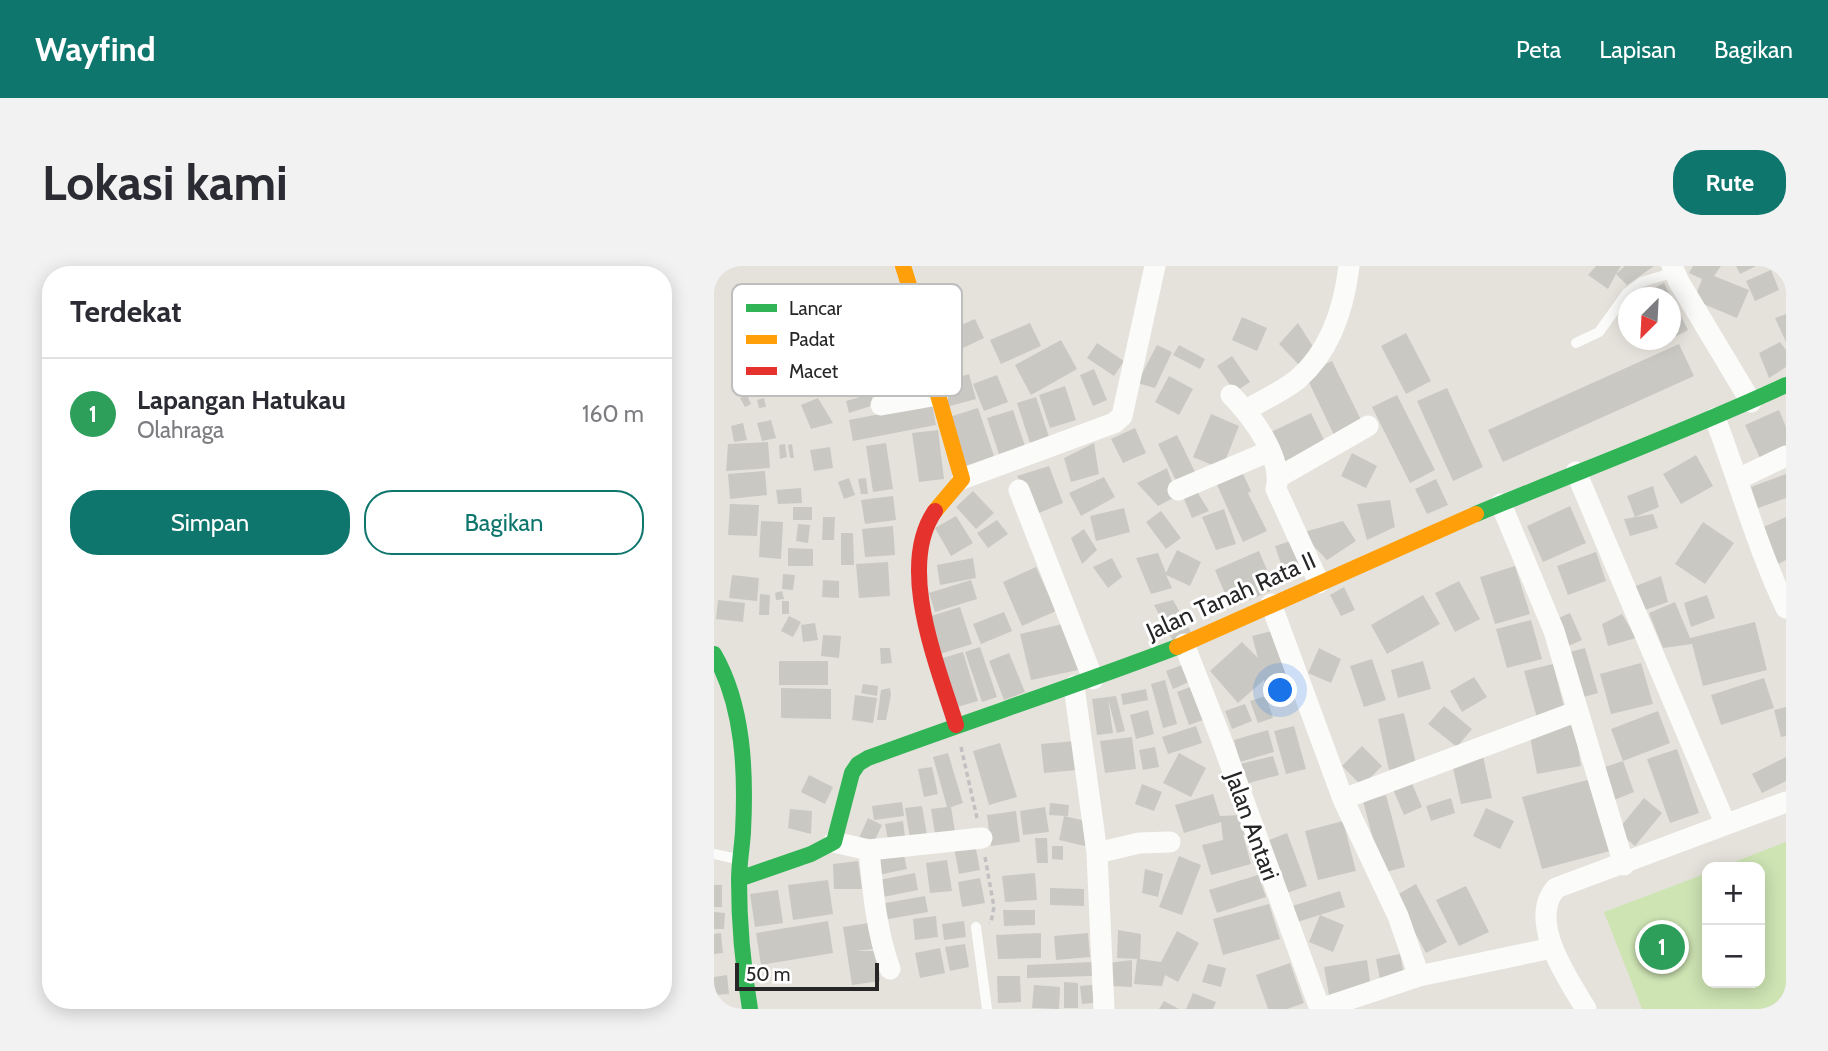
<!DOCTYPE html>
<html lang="id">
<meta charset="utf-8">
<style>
body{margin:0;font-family:Cabin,sans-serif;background:#f2f2f3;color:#2b2b33}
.controls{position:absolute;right:21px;bottom:21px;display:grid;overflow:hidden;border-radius:14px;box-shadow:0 4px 18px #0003}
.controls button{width:63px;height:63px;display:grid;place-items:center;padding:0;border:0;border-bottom:2px solid #e1e1e2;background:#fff;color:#2b2b33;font:35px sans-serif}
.compass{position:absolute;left:904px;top:21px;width:63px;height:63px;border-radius:50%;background:#fff;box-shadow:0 4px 18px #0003;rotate:204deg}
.scale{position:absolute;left:21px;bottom:18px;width:144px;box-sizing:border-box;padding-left:7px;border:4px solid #262626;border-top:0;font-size:19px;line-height:24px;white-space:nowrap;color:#262626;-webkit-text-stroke:5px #fff;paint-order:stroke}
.you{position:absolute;left:567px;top:425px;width:24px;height:24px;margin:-18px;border:5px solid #fff;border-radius:50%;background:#1a73e8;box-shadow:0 0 0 10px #1a73e833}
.badge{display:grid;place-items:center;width:46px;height:46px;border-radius:50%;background:#0f766e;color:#fff;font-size:23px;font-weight:700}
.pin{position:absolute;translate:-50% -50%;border:4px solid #fff;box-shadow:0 2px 7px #0006}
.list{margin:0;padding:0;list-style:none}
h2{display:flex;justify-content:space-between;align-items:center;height:91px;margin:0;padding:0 28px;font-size:30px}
h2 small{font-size:23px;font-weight:400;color:#7c7c81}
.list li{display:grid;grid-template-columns:46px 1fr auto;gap:21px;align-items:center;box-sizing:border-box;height:112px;padding:0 28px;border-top:2px solid #e1e1e2}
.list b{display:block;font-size:26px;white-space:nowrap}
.list p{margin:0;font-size:23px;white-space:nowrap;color:#7c7c81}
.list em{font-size:23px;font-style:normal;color:#7c7c81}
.actions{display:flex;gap:14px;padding:21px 28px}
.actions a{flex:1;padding:16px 0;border:2px solid #0f766e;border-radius:28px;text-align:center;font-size:24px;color:#0f766e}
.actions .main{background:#0f766e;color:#fff}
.map{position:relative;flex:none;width:1072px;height:743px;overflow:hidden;border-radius:28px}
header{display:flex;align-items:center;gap:42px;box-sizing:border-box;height:98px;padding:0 35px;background:#0f766e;color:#fff}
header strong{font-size:33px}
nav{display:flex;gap:38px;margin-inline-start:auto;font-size:24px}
.intro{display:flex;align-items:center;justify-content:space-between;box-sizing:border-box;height:168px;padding:0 42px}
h1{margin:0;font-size:49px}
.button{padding:18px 32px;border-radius:28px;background:#0f766e;color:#fff;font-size:24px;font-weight:700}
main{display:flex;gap:42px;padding:0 42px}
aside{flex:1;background:#fff;border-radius:28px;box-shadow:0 4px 18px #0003}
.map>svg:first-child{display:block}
.pitch{fill:#cee4b3}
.building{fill:#cac8c3}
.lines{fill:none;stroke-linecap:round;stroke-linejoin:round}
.path{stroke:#c2c1c1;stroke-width:3.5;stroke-dasharray:5 3.5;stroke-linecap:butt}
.lane{stroke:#fbfbfa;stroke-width:10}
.street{stroke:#fbfbfa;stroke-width:21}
.fast{stroke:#30b455;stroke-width:16}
.slow{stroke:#ff9f0a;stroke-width:16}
.jam{stroke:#e5322d;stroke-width:16}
.labels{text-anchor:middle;stroke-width:6;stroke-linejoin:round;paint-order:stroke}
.street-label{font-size:24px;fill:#262626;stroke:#fff}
.key{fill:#fff;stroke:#bebebe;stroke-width:2}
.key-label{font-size:19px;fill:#262626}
</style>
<header>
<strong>Wayfind</strong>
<nav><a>Peta</a><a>Lapisan</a><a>Bagikan</a></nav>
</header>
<div class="intro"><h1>Lokasi kami</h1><a class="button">Rute</a></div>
<main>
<aside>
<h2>Terdekat<small></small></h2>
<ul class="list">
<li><span class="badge" style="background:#2e9e5b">1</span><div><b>Lapangan Hatukau</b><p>Olahraga</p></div><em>160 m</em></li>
</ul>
<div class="actions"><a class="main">Simpan</a><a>Bagikan</a></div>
</aside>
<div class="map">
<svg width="1072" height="743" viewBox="0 0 1072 743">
<rect width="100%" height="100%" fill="#e5e2dc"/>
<path class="pitch" d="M1072,576V743H928L890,646L993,607V717H1046V601H1007Z"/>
<path class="building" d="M882,0H907L902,8L911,0H940L913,19L902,8L894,23L874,9Z
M979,0H1007L1000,10L1035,24L1023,52L980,34L988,13L975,7Z
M1022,0H1042L1026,8Z
M1057,4L1065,24L1041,35L1032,15Z
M950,17L974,64L957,73V32H922Z
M1072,48V76L1061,52Z
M528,51L553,62L543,85L518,74Z
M261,53L270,72L249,82L240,62Z
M316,57L327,80L287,98L276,74Z
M584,57L605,90L589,103L565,78Z
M692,67L717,115L692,128L667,80Z
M347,74L363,103L317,129L301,99Z
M933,74H955L938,82Z
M1066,76L1072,84V101L1055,112L1045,87Z
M383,77L410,95L400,110L373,92Z
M965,78L980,110L789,196L774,164Z
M443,79L458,86L441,122L423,117Z
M465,79L491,93L486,103L459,89Z
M518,90L536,116L521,126L503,100Z
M618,95L649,158L621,171L591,108Z
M380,103L393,134L379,140L366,109Z
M154,105L157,125L123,131L119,111Z
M255,108L262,133L232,141L225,117Z
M283,109L294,136L270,145L259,118Z
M455,110L479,123L465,149L441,136Z
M351,120L362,154L336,162L325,129Z
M733,122L769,201L739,215L703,135Z
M157,128L160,139L135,147L132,135Z
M33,129L37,138L31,141L26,132Z
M683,129L721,204L696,217L658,141Z
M322,131L335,171L316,177L303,137Z
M50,132L52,141L45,142L43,134Z
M104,132L119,157L97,163L87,139Z
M218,138L222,159L139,175L135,154Z
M264,142L280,190L248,201L232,152Z
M299,144L311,180L285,188L273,152Z
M1065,144L1072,161V180L1046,192L1031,159Z
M597,147L611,176L565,198L551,169Z
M497,148L525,160L508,203L479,191Z
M57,154L62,172L48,175L43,157Z
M29,157L33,174L20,176L17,160Z
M421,162L432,187L409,197L397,173Z
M224,164L230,213L205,216L198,167Z
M463,169L484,212L465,221L444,178Z
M54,176L56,202L12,205L14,178Z
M172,177L179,223L159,226L152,180Z
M380,177L385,208L357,216L350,192Z
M71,178L73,191L66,193L65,179Z
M78,178L80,192H76L74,179Z
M116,181L119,202L100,205L96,184Z
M638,187L663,200L652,222L627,210Z
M982,189L999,220L967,238L949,208Z
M335,200L349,237L325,247L303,210Z
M453,202L463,230L444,240L423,217Z
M51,205L53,229L16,233L14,208Z
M529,208L537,225L534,227L553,265L529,276L503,219Z
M1072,208V232L1044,242L1037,221Z
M390,211L401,231L367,250L355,227Z
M135,212L141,229L130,233L124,216Z
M152,212L154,228H147L144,213Z
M722,213L734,239L713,248L701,223Z
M939,220L945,241L921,251L913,230Z
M87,222L88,237L64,238L62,224Z
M259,225L280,247L262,263L242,241Z
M484,227L495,245L478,252L468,228Z
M179,230L182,254L151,258L147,234Z
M676,234L681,261L653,274L643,238Z
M16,238L45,239L43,270L14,269Z
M856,240L872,277L829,296L813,260Z
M79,241H98V254H79Z
M410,242L416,266L382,275L376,250Z
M510,243L522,278L502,284L488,251Z
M447,245L467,272L452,283L432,256Z
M939,248L944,262L916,270L910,253Z
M242,250L259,277L237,290L221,262Z
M109,251H121L120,274H108Z
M1072,251V294L1064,298L1047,262Z
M283,254L294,268L274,282L263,267Z
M47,255L69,256L67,293L45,291Z
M629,255L642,275L613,294L587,267Z
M989,256L1020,277L991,318L961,298Z
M84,258L96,259L94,277L82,275Z
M179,260L181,289L151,291L148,263Z
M370,263L383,284L368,298L357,272Z
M127,267H139L140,299H127Z
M580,274L591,303L571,310L561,280Z
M74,282L99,283V300H74Z
M463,284L487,296L476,320L452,309L458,322L437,328L422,292L444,287L452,307Z
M545,285L561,323L517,342L501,304Z
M882,286L892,315L854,329L843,300Z
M259,292L262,312L226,319L223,299Z
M398,292L408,311L394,322L379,301Z
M174,296L176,330L145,332L142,298Z
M801,300L816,348L781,358L766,311Z
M322,301L342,345L308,360L289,316Z
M69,308L81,309L79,324L68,323Z
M18,309L45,312L43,335L15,332Z
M947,310L954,336L928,345L917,322Z
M109,314L125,315V332L108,331Z
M257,314L263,333L221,346L215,327Z
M745,315L766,353L741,366L721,327Z
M630,321L641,344L627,350L616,329Z
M68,325L70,333L62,334L61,327Z
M46,328L56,329L55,349H45Z
M709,329L726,358L673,388L657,359Z
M993,329L1001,352L977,361L970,337Z
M4,334L31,337L29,356L2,353Z
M459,334L477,366L459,375L440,339Z
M68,335H75V348H68Z
M961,336L976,372L1041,356L1053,404L989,420L978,378L949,382L935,347Z
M246,341L258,378L226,388L214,351Z
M290,346L298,365L267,378L259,358Z
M856,347L868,374L852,381L840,354Z
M908,348L922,372L894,380L888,358Z
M75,350L87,356L79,371L67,365Z
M817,354L828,393L793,402L782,363Z
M101,357L104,374L89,376L87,359Z
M353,357L364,404L317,414L306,368Z
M562,364L576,413L551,420L550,414L524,437L496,405L528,376L544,392L538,370Z
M109,369L127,370L125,392L107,390Z
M266,381L283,431L268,436L251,386Z
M166,382H176L178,397L167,398Z
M605,382L627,393L617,417L594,407Z
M871,382L884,427L866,432L852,387Z
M249,386L264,435L240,442L225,393Z
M295,387L311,426L290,434L275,395Z
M658,393L672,434L650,441L636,400Z
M65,395H114V419H65Z
M709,395L717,423L684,432L677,404Z
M927,397L939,438L897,448L886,408Z
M839,398L851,445L823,452L810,405Z
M468,399L475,416L459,423L452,405Z
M760,411L773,431L748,446L736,425Z
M1050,412L1060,442L1007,459L997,429Z
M451,414L463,458L449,462L437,418Z
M149,418L164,420L163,430L147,427Z
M476,421L489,454L475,459L463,426Z
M67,422L117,423V453L67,452Z
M176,422L177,429L172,454H163L167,424Z
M432,423L434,434L409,439L407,428Z
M141,429L163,432L159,457L138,454Z
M402,430L411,465L403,467L394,433L399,467L383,469L378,433Z
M552,430L559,452L544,457L536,435Z
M531,438L538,455L518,463L511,445Z
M730,440L758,463L743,481L714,458Z
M1072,441V470L1067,471L1060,444Z
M434,444L440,468L422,473L416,449Z
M944,445L956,477L909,495L897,463Z
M690,447L702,498L675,504L664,453Z
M860,457L867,500L823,508L815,465Z
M482,460L488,477L454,488L448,471Z
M580,460L592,503L572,508L560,465Z
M554,464L560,486L526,496L520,474Z
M418,471L422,503L391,507L386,475Z
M361,475L363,504L330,507L327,478Z
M286,477L303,531L275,539L259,485Z
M648,480L668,500L648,520L628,500Z
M441,481L445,501L429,504L425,484Z
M963,483L985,547L956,557L933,493Z
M234,487L249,537L237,541L242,572L222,574L217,543L233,541L219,491Z
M465,487L492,502L477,531L449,517Z
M559,490L565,509L531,518L526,498Z
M769,490L778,532L747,538L738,497Z
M1072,491V515L1048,527L1038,508Z
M909,495L920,526L900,534L888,502Z
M218,501L224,528L210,531L204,503Z
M95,509L119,521L111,538L87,526Z
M696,513L708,541L690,549L678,521Z
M877,513L896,585L828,603L808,531Z
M428,518L448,526L440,545L421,538Z
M499,528L506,550L528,549L535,567L529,569L537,598L497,609L488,579L509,574L507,556L470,567L461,539Z
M672,529L691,601L668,607L649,535Z
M737,532L741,547L717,555L712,540Z
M930,532L948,547L921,580L903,565Z
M188,536L190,550L160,554L158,540Z
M336,537L355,539L354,550L335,549Z
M208,540L214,575L197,578L191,542Z
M331,541L335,566L309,569L306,545Z
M772,542L800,555L786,583L759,570Z
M76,543L98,545L97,568L74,562Z
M302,545L306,576L277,580L273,549Z
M350,550L376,556L371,580L345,574Z
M154,552L168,559L158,580L144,574Z
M189,555L191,571L174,574L171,558Z
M629,555L642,605L604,614L591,565Z
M573,567L593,620L570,628L550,576Z
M321,572H333L334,597H323Z
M261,578L266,604L245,608L240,582Z
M338,580H349V594L338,593Z
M189,584L193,603L164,609L160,590Z
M465,590L487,599L468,649L445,641Z
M233,594L238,625L216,627L212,597Z
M144,595L148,623H120L119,598Z
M431,603L449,608L444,631L428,627Z
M201,607L204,624L169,631L165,614Z
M321,607L323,634L291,636L288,610Z
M544,609L552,631L503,647L495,624Z
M266,612L271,637L248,641L244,616Z
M114,614L119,648L79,654L74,619Z
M702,618L733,676L712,687L681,630Z
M0,619H8V641H0Z
M752,620L775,666L745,680L722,634Z
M336,622L370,623V640L336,639Z
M64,624L69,657L41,661L36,628Z
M626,625L631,641L577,658L572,642Z
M211,630L214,646L169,654L166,638Z
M555,638L566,673L509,689L499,653Z
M289,644H321V659L290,660Z
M0,646L11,647L10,663H0Z
M606,649L630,659L619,686L595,676Z
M222,650L224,671L201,674L199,653Z
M114,655L119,687L47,699L42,667Z
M250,655L252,671L230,674L228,658Z
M155,657L160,683L141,685H163L166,715L138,719L129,661Z
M404,664L427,668L426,693L447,696L463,665L485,677L464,716L451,709L448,720L420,718L423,693L403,692Z
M7,667L9,687L0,688V668Z
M327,667V692L284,693L282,669Z
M374,667L376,691L342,694L340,670Z
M251,678L255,701L236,705L231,681Z
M226,682L231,707L206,712L201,687Z
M686,688L690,708L666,713L662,693Z
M418,694V721L396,720L393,697Z
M653,694L657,722L615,729L610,701Z
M378,696V710L313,712V699Z
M576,697L590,737L573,743H554L542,709Z
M494,698L512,702L507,721L488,716Z
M13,709L15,728L0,729V711Z
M283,710H306L307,736L284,737Z
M350,716L364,717V742H350Z
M320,719L346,721L345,743L318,742Z
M378,719L380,737L368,738L366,720Z
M479,727L502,736L499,743H472Z
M450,735L465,743H445Z"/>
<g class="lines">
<path class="path" d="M247,481L263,552
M271,591L280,641L277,656L275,657"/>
<path class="lane" d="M862,77L885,66L913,27L928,16L961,6
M0,588L23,593
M262,661L273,743"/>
<path class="street" d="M958,0L965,16L1037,136
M100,53L199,37
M517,129C538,150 570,193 562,223L605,317
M167,139L224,129
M532,144C549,134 569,125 584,113C617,84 630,42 635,0
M1001,152C1025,215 1043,281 1072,342
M862,206L1011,557
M565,211L654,160
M248,213L400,157L408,150L441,0
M1024,213L1072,190
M305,224L379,413
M464,224L556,185
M787,238L840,365L910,599
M557,338L629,533
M470,378L506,470L606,743
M360,420L383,587L390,743
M120,576L155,584L268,572
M155,584C159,625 162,664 176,703
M383,587L425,577L456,576
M705,710L684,650L629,533L864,445
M606,743L705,710L838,682
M872,743C854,713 813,655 842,622L1072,536"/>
<path class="fast" d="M762,248C865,205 971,166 1072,119
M0,388C30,440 32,507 29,566C28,582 25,598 25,614C25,657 29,701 36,743
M25,613L97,588L120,576L138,507L144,498L154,492C257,454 361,420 463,381"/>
<path class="slow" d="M189,0L218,92L224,129L248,213L221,245
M463,381L762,248"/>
<path class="jam" d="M221,245C182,301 224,400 242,459"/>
</g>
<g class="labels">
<g class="street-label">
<text transform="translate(517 330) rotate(-24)" y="8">Jalan Tanah Rata II</text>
<text transform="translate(538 560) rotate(70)" y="8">Jalan Antari</text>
</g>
</g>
<rect x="18" y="18" width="230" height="112" rx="10" class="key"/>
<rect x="32" y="38" width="31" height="8" fill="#30b455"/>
<rect x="32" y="69" width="31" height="9" fill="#ff9f0a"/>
<rect x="32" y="101" width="31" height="8" fill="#e5322d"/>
<g class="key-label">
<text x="75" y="49">Lancar</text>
<text x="75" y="80">Padat</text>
<text x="75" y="112">Macet</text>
</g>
</svg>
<div class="controls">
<button>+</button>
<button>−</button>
</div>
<svg class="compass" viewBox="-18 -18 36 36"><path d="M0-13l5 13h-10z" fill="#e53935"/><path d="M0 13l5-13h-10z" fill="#7c7c81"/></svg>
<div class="scale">50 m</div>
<div class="you"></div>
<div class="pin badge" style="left:948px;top:681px;background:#2e9e5b">1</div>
</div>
</main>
